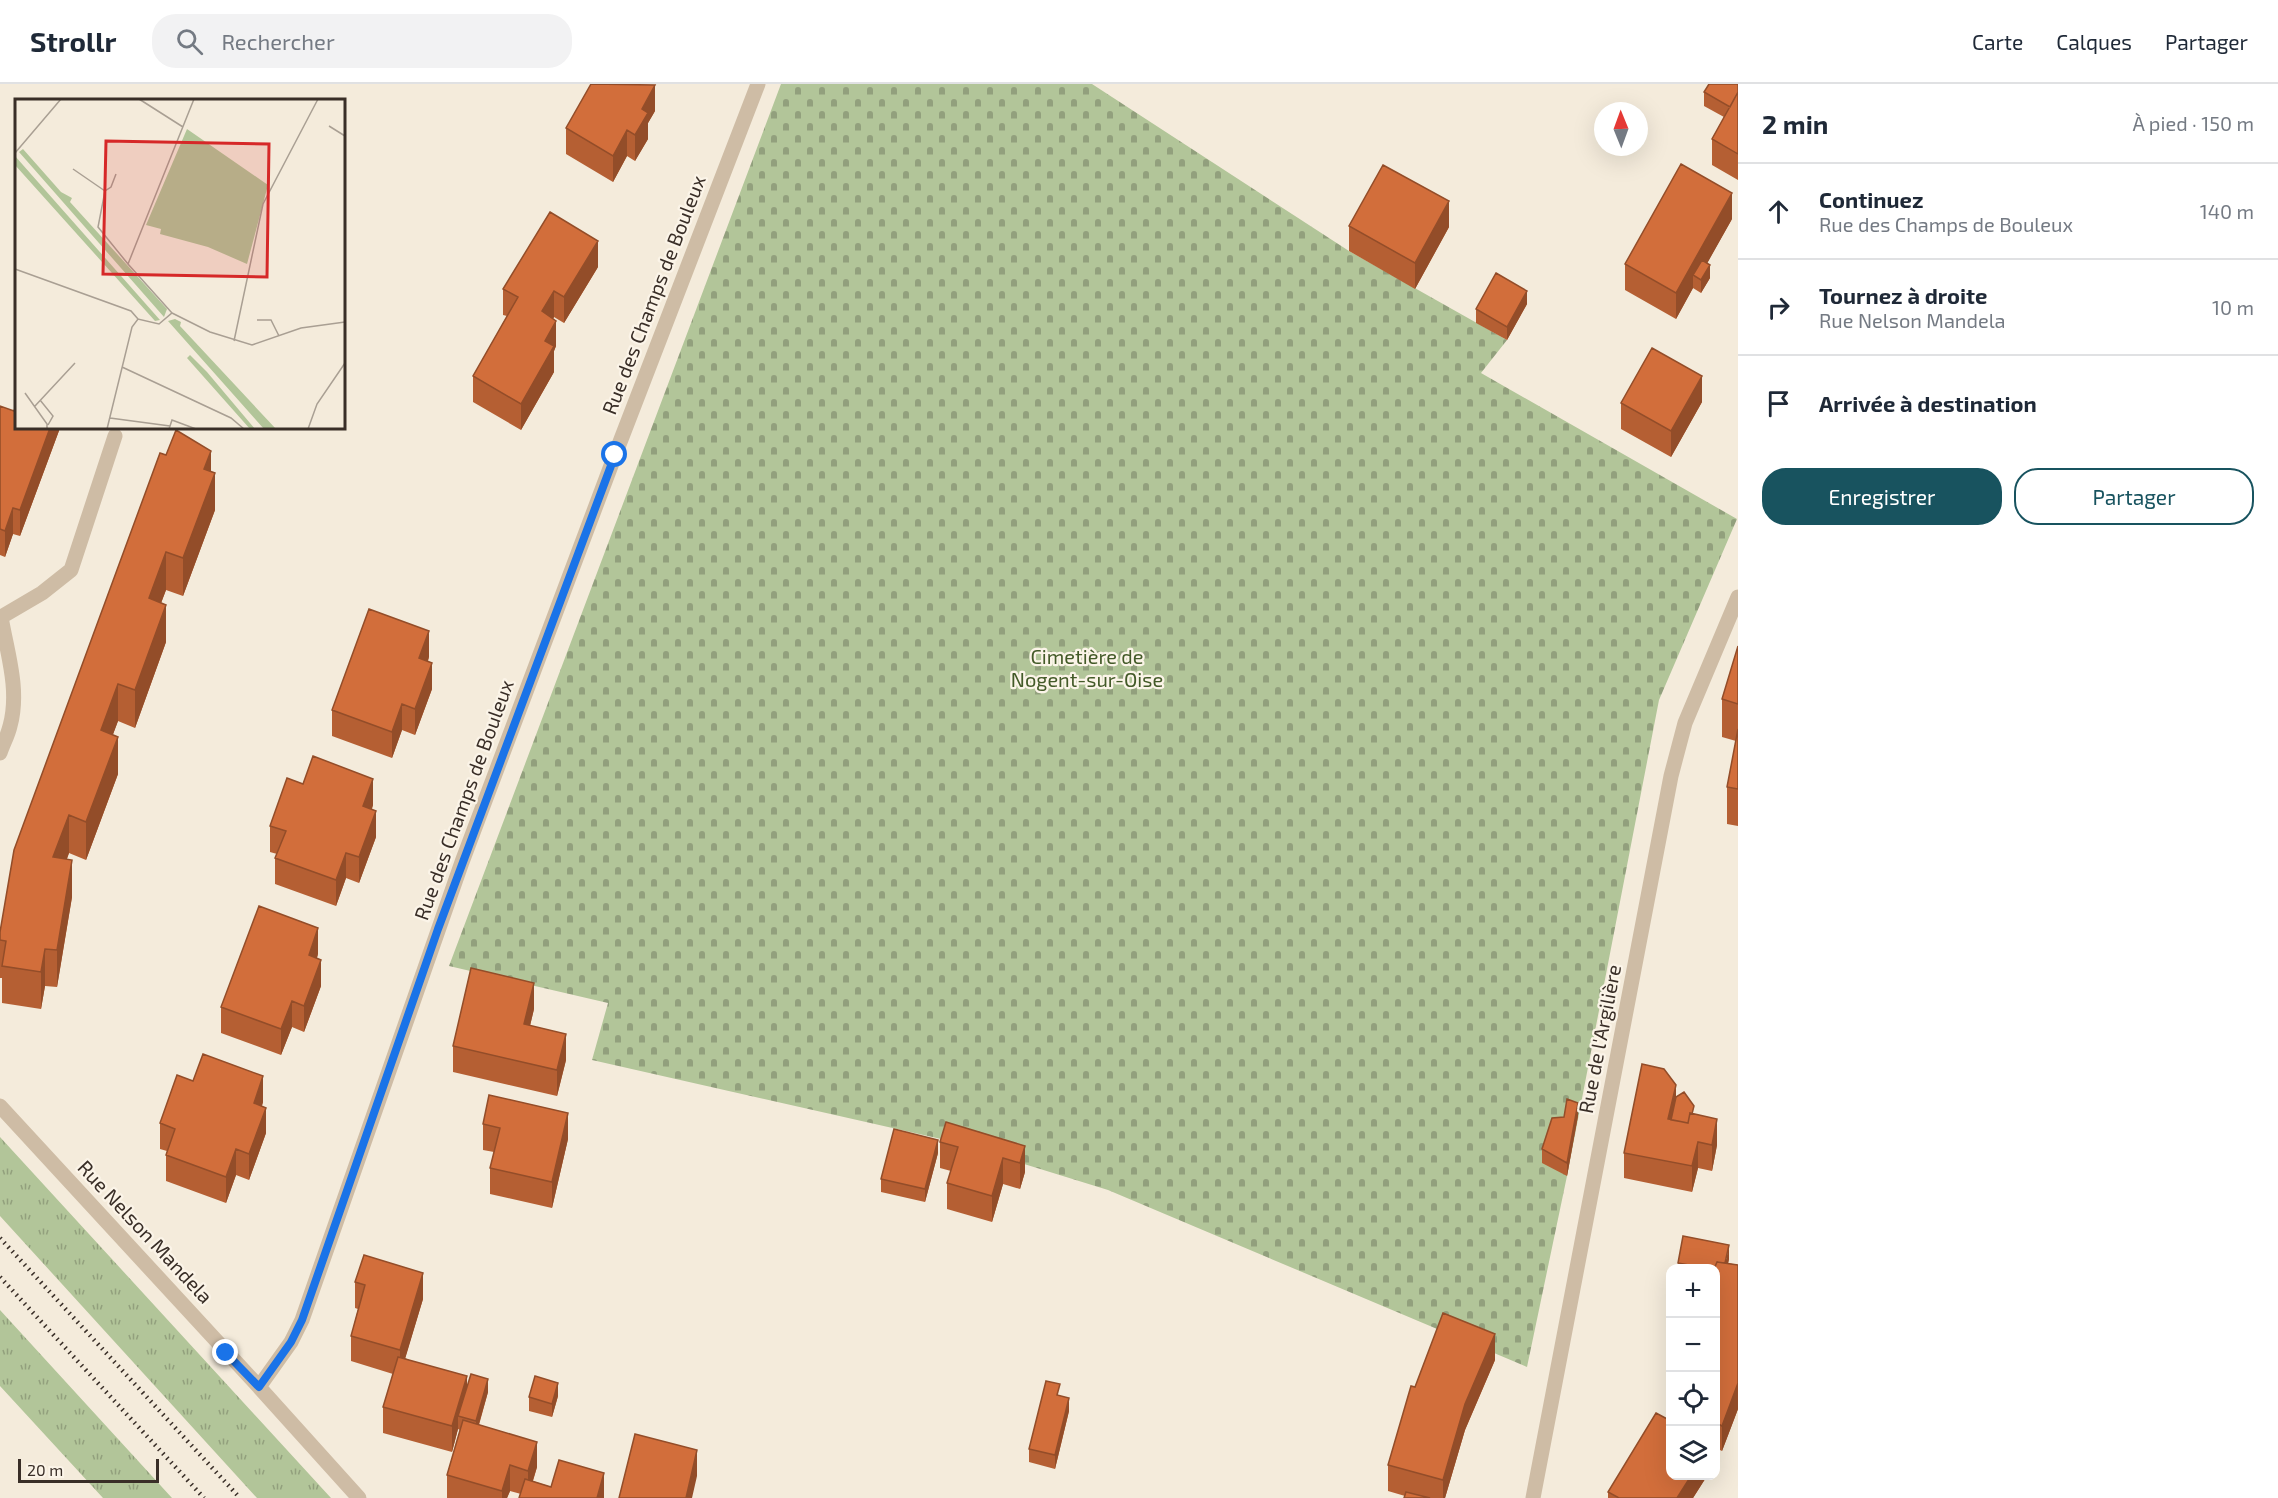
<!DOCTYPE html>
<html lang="fr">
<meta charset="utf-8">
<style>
body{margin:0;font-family:"Exo 2",sans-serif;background:#f2f2f3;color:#1f2937}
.controls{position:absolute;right:18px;bottom:18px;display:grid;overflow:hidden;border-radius:12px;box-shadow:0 6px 24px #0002}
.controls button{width:54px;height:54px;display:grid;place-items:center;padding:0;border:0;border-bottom:2px solid #e0e1e3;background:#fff;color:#1f2937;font:30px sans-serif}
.compass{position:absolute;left:1594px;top:18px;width:54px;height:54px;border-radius:50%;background:#fff;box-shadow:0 6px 24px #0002;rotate:359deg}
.scale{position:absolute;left:18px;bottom:15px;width:141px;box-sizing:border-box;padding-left:6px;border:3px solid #392e27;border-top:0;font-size:16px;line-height:21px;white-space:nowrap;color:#392e27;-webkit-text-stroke:4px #fbf4e8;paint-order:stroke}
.stop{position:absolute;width:18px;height:18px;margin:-14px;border:4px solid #1a73e8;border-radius:50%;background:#fff}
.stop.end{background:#1a73e8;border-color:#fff;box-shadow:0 2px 6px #0008}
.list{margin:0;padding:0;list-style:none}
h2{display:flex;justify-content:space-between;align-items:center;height:78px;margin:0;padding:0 24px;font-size:26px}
h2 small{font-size:20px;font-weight:400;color:#747a83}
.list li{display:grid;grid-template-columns:39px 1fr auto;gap:18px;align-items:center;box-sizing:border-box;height:96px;padding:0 24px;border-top:2px solid #e0e1e3}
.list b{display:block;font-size:22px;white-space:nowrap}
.list p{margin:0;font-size:20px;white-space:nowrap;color:#747a83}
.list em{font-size:20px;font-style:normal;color:#747a83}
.actions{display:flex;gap:12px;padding:18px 24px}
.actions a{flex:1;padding:14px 0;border:2px solid #18535f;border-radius:24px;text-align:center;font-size:21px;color:#18535f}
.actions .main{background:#18535f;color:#fff}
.icon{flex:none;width:33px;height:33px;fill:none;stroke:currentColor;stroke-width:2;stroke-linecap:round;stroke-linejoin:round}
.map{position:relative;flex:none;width:1738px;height:1414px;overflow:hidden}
header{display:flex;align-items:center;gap:36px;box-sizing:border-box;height:84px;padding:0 30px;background:#fff;border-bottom:2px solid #e0e1e3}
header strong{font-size:28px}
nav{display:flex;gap:33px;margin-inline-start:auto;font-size:21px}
.search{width:420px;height:54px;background:#f2f2f3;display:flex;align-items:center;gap:15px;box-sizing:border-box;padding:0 21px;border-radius:24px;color:#747a83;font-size:22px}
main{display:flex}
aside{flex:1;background:#fff}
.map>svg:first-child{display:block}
.grass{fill:url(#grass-tufts)}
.cemetery{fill:url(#cemetery-stones)}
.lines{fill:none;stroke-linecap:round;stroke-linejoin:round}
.minor{stroke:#cebca5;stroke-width:15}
.rail{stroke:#392e27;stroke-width:4.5;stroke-dasharray:1.5 4.5;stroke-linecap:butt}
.wall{fill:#b55f33}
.shaded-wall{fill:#934d29}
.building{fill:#d26e3b;stroke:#934d29;stroke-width:1.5}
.route{stroke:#1a73e8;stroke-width:8}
.labels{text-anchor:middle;stroke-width:4.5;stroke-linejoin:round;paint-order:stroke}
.street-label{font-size:20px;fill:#392e27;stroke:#fbf4e8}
.park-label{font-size:20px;fill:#435a28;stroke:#fbf4e8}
.inset-road{fill:none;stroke:#a99f93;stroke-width:1.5}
.view{fill:#d62828;fill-opacity:0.15;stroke:#d62828;stroke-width:3}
.inset-edge{fill:none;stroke:#392e27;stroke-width:3}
</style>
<header>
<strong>Strollr</strong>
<div class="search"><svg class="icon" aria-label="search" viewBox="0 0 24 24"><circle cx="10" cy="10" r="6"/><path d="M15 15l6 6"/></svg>Rechercher</div>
<nav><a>Carte</a><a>Calques</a><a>Partager</a></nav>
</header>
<main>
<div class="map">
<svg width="1738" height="1414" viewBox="0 0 1738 1414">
<defs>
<pattern id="grass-tufts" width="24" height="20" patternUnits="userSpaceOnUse" patternTransform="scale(1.5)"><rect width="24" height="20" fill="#b2c599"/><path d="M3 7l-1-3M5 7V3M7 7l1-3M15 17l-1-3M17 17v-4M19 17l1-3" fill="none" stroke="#92a07d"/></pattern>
<pattern id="cemetery-stones" width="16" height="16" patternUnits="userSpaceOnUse" patternTransform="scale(1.5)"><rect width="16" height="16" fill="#b2c599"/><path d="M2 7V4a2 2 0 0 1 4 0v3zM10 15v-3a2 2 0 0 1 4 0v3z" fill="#92a07d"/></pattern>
</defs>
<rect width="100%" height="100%" fill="#f4ebdb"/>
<path class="grass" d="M0,1053L331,1414H257L0,1132Z
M0,1226L172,1414H103L0,1302Z"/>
<path class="cemetery" d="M781,0H1092L1349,167L1507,256L1481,289L1737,435L1659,616L1567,1092L1527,1283L1108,1106L950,1057L592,976L608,919L449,882Z"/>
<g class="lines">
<path class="minor" d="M0,669C3,660 8,651 10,642C20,606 7,568 1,533L42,509L71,486L115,352
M0,1022L259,1303
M359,1414L259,1303L291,1258L302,1236L462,778L615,371L758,0
M1533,1414L1671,692L1685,639L1738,513"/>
<path class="rail" d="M0,1154L240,1414
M0,1193L204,1414"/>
</g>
<path class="wall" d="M1738,0V96L1712,81V55L1724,33L1704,22V8Z
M655,27L648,39V55L635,77L627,72L613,98L566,70V44Z
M1732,135L1707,179L1710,194L1701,209L1693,204L1676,235L1625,206V180Z
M1349,142L1449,143L1415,205L1349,167Z
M598,183L564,239L554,233L553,235L556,262L554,267V288L521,346L473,318V292L507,232L503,231V205Z
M1527,220L1507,256L1476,239V225Z
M1702,318L1671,373L1621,345V319Z
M0,322L16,344H60L20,452L13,450L5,473L0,471Z
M160,369L211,387L215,426L183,512L166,506L161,519L166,558L135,644L118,637L113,650L118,690L86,776L69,769L67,775L72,813L57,903L45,902L41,925L2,919V894H0V848Z
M1738,562V742L1727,740V703L1736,657L1722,653V615Z
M429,573L428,577L432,605L415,651L402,646L392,674L332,652V626Z
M303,700L373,721L372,725L376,753L359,799L346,794L336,822L275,800V774L277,770L270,768V742Z
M318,870L317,874L321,902L304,948L292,943L281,971L221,949V923Z
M534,925L530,942L566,976L557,1012L453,988V962Z
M193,997L263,1018L262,1022L266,1049L249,1096L236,1091L226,1119L166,1097V1071L167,1067L160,1065V1039Z
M1676,1013L1694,1030L1717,1061L1712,1087L1698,1084L1692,1108L1624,1094V1069Z
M1578,1032L1567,1092L1542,1079V1065Z
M483,1040L568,1055L552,1124L490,1110V1084L494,1068L483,1066Z
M940,1058L1025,1062V1088L1020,1105L1003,1100L992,1138L947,1125V1099L951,1087L940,1084Z
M938,1069L925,1118L881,1108V1095Z
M1729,1175L1728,1179L1738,1181V1325L1722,1367L1716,1364V1185H1678V1179Z
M355,1198L423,1215L405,1274L467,1305L488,1308L479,1341L537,1383L533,1397L551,1403L604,1414L521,1410L510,1407L507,1414H447V1391L460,1346L458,1345L452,1368L383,1349V1323L393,1290L351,1277V1252L358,1225L355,1224Z
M1495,1276L1465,1346L1445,1414H1404L1405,1412L1388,1407V1381L1415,1303Z
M1671,1302V1392H1707L1693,1414H1608V1408L1667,1335V1311Z
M558,1312L552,1333L529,1327V1313Z
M1060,1312L1069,1327L1055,1385L1029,1378V1365Z"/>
<path class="shaded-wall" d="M655,1V27L648,39V55L635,77V51L642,25Z
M627,46V72L613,98V72Z
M1732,109V135L1699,194L1693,191V204L1676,235V209Z
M1449,117V143L1415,205V179Z
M598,157V183L564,239V213Z
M1710,181V194L1701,209V196Z
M554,207V233L542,253V227Z
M1527,207V220L1507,256V243Z
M556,237V262L554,267V288L521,346V320L545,257Z
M1702,292V318L1671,373V347Z
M50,344H60L20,452V426Z
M211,367V399L215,389V426L183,512V474L204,385Z
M13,424V450L5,473V447Z
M166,468V506L149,551V514Z
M166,521V558L135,644V606Z
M429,547V573L419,600V574Z
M432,579V605L415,651V625Z
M118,600V637L101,683V646Z
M402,620V646L392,674V648Z
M118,653V690L86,776V738Z
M373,695V721L363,748V722Z
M376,727V753L359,799V773Z
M69,731V769L53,810V773Z
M346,769V794L336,822V796Z
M72,776V813L57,903V866Z
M318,844V870L309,897V871Z
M45,865V902L41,925V888Z
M321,876V902L304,948V922Z
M534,899V925L524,966V940Z
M292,917V943L281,971V945Z
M566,950V976L557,1012V986Z
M263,992V1018L254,1045V1019Z
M1676,1001V1026L1671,1048L1668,1035Z
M1578,1019V1032L1567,1092V1079Z
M266,1024V1049L249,1096V1070Z
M568,1029V1055L552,1124V1098Z
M1717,1035V1061L1712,1087V1061Z
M938,1056V1069L925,1118V1105Z
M1698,1058V1084L1692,1108V1082Z
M1025,1062V1088L1020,1105V1079Z
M236,1065V1091L226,1119V1093Z
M1003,1074V1100L992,1138V1112Z
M1729,1161V1175L1724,1200V1187Z
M423,1189V1215L400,1292V1266Z
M1495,1250V1276L1465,1346L1445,1414H1443V1396L1465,1320Z
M467,1292V1318L458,1332V1345L452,1368V1342Z
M488,1295V1308L476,1350V1337Z
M558,1299V1312L552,1333V1320Z
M1738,1299V1325L1722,1367V1342Z
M1069,1314V1327L1055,1385V1371Z
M537,1358V1383L528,1412V1387Z
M697,1366V1392L692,1414H686Z
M510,1381V1407L507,1414H502V1407Z
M604,1389V1414H597Z
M1691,1392H1707L1693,1414H1677Z"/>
<path class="building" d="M591,0L655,1L642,25L648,29L635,51L627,46L613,72L566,44Z
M1709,0H1738V8L1730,23L1704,8Z
M1738,8V70L1712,55Z
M1681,80L1732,109L1676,209L1625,180Z
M1383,81L1449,117L1415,179L1349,142Z
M550,128L598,157L564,213L554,207L542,227L556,237L545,257L554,262L521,320L473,292L518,213L503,205Z
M1702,176L1710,181L1701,196L1693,191Z
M1496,189L1527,207L1507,243L1476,225Z
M1652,264L1702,292L1671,347L1621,319Z
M16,321V344H50L20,426L13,424L5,447L0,445V322L14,327Z
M176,346L211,367L204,385L215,389L183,474L166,468L149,514L166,521L135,606L118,600L101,646L118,653L86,738L69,731L53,773L72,776L57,866L45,865L41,888L2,882L6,857L0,856V848L14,766L160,369L166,371Z
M369,525L429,547L419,574L432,579L415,625L402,620L392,648L332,626Z
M1738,562V620L1722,615Z
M1738,645V705L1727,703Z
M313,672L373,695L363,722L376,727L359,773L346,769L336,796L275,774L286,747L270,742L287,694L303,700Z
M259,822L318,844L309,871L321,876L304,922L292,917L281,945L221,923Z
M471,884L534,899L524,940L566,950L557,986L453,962Z
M203,970L263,992L254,1019L266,1024L249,1070L236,1065L226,1093L166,1071L175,1045L160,1039L177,991L193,997Z
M1642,980L1664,985L1676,1001L1668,1035L1688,1039L1690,1029L1717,1035L1712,1061L1698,1058L1692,1082L1624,1069Z
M1684,1008L1694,1022L1692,1030L1690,1029L1688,1039L1671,1036L1676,1013Z
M489,1011L568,1029L552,1098L490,1084L500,1044L483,1040Z
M1567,1015L1578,1019L1567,1079L1542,1065L1552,1034L1564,1033Z
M946,1038L1025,1062L1020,1079L1003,1074L992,1112L947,1099L958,1063L940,1058Z
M894,1045L938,1056L925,1105L881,1095Z
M1683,1152L1729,1161L1725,1179L1717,1178L1714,1185H1710L1678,1179Z
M364,1171L423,1189L400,1266L351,1252L365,1201L355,1198Z
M1717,1178L1738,1181V1299L1722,1342L1716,1338V1185H1714Z
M1443,1229L1495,1250L1465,1320L1443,1396L1388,1381L1411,1302L1415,1303Z
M398,1273L467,1292L452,1342L383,1323Z
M471,1290L488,1295L476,1337L458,1332Z
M535,1292L558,1299L552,1320L529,1313Z
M1046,1297L1060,1300L1057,1311L1069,1314L1055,1371L1029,1365Z
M1671,1302V1312L1667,1311Z
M1656,1329L1671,1337V1392H1691L1677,1414H1619L1608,1408Z
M463,1336L537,1358L528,1387L510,1381L502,1407L447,1391Z
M635,1350L697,1366L686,1414H619Z
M559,1376L604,1389L597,1414H519L525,1395L551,1403Z
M1406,1408L1430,1414H1404Z"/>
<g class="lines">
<path class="route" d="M226,1269L259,1303L291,1258L302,1236L438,845L615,371"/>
</g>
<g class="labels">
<g class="street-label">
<text transform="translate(654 211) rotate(-69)" y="7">Rue des Champs de Bouleux</text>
<text transform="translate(464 716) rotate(-70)" y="7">Rue des Champs de Bouleux</text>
<text transform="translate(1600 955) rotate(-79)" y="7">Rue de l'Argilière</text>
<text transform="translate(145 1148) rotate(47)" y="7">Rue Nelson Mandela</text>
</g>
<g class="park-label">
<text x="1087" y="580">Cimetière de<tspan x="1087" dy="23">Nogent-sur-Oise</tspan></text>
</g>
</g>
<g transform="translate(15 15)">
<rect width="330" height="330" fill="#f4ebdb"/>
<path d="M8,50L46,93L57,99L55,103L152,210L149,218L4,53ZM0,57L145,221L140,222L0,66ZM160,220L166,223L165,227L261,330H249L153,222ZM175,256L192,273L240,330H235L172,259Z" fill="#b2c599"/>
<path d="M172,30L253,86L232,165L193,148L145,135L146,130L131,126Z" fill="#b2c599"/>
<path class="inset-road" d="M124,0L168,28M314,27L330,37M0,54L46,0M58,70L90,92M101,75L96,88L90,92L83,128L113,165M0,170L116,212L123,220M157,214L113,165L179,0M242,221H256L264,237M219,242L248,105L303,0M107,268L216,319L229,330M10,294L32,325V330M25,301L38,317L33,326M20,307L60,264M95,319L155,327M92,330L117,228L123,220L144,225L157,214L195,233L237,246L286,229L330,223M154,330L157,321L181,330M293,330L302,305L330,264"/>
<path class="view" d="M91,42L254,45L252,178L88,175Z"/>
<rect width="330" height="330" class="inset-edge"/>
</g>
</svg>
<div class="controls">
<button>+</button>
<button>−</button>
<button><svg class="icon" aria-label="locate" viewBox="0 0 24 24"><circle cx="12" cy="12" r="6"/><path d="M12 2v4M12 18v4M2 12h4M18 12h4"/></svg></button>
<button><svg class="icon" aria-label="layers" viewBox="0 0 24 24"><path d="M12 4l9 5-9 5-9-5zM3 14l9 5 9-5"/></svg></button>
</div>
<svg class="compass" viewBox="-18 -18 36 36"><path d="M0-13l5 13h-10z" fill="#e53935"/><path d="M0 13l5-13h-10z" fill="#747a83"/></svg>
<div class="scale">20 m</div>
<div class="stop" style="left:615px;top:371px"></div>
<div class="stop end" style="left:226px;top:1269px"></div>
</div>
<aside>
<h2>2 min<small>À pied · 150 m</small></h2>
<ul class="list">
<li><svg class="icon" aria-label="ahead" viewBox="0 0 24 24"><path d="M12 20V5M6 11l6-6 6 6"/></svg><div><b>Continuez</b><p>Rue des Champs de Bouleux</p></div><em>140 m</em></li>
<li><svg class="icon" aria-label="right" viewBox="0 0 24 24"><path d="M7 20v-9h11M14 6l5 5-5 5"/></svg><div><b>Tournez à droite</b><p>Rue Nelson Mandela</p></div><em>10 m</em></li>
<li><svg class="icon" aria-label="arrive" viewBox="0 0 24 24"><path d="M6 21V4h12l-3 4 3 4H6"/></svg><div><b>Arrivée à destination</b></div></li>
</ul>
<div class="actions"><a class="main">Enregistrer</a><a>Partager</a></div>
</aside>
</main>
